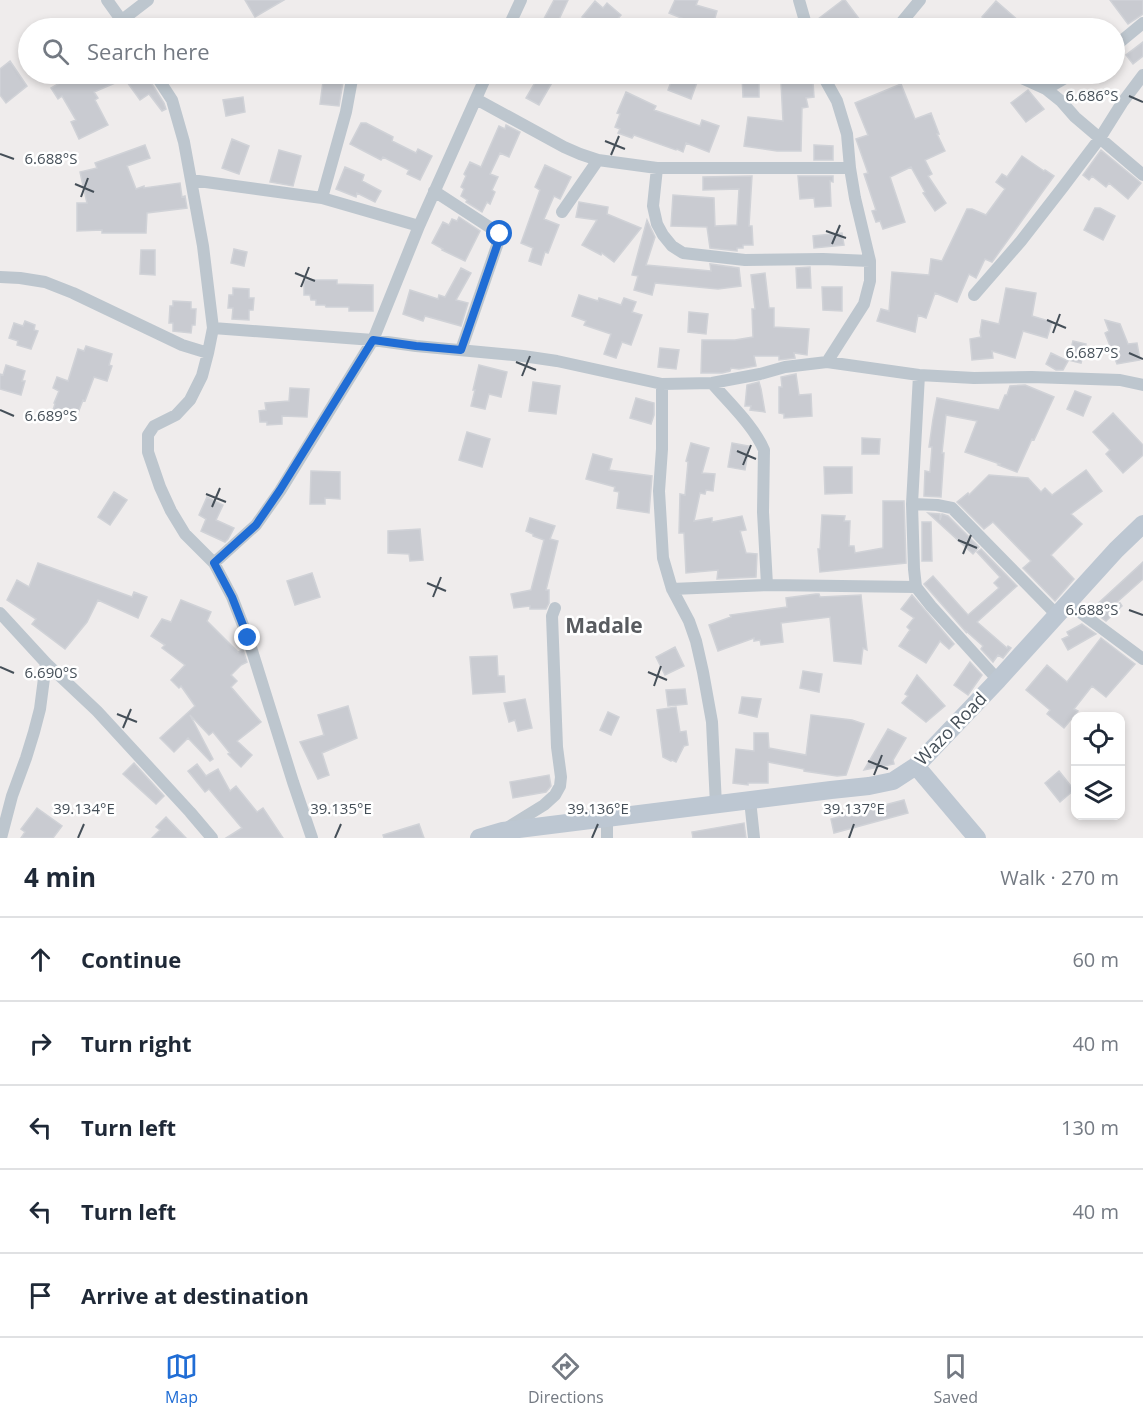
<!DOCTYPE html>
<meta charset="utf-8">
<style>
body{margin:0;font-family:"Open Sans",sans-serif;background:#f2f2f3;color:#1f2937}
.controls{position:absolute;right:18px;bottom:18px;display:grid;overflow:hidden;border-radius:12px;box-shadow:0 3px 9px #0003}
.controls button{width:54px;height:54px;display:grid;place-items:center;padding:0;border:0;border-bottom:2px solid #e0e1e3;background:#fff;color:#1f2937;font:30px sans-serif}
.stop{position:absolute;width:18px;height:18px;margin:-14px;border:4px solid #206dd5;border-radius:50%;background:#fff}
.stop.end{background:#206dd5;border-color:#fff;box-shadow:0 2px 6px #0008}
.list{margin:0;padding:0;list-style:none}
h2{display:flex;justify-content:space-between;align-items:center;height:78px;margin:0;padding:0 24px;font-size:26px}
h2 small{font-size:20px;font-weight:400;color:#747a83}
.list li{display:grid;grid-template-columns:39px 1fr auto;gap:18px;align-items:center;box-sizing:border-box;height:84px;padding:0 24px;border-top:2px solid #e0e1e3}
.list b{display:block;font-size:22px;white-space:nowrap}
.list em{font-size:20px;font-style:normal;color:#747a83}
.icon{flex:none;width:33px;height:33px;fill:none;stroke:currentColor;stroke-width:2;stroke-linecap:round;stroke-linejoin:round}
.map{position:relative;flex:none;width:1143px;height:838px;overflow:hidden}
.search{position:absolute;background:#fff;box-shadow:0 3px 9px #0003;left:18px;right:18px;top:18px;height:66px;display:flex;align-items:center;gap:15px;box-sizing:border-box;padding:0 21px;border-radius:33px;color:#747a83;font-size:22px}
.sheet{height:498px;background:#fff}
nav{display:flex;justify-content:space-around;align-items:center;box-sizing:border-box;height:84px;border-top:2px solid #e0e1e3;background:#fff;font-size:16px;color:#747a83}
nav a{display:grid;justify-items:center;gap:3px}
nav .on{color:#206dd5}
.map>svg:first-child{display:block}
.building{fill:#c9cbd1;stroke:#d0d2d7;stroke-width:1.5}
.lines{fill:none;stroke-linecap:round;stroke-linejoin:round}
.street{stroke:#bdc6ce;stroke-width:12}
.secondary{stroke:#bdc7d2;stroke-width:18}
.route{stroke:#206dd5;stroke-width:8}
.ticks{fill:none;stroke:#454f58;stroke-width:2}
.labels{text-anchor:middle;stroke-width:5;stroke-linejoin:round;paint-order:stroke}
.street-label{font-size:18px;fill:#454f58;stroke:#fff}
.quarter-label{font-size:21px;font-weight:bold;fill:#595c60;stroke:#fff}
.ticks-label{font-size:15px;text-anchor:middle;fill:#454f58;stroke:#fff;stroke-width:5;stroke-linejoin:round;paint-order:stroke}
</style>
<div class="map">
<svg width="1143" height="838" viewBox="0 0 1143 838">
<rect width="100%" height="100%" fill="#efecec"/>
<path class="building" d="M245,0H284L255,17Z
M554,0H568L555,28H539Z
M675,0H698L696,5L717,11L712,28H706L669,13Z
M843,0H845L863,24L857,28H826L818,19Z
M1110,0H1143V14L1128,24Z
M595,1L603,8L607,3L621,15L610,28H608L600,22L599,24L582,17Z
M996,1L1027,28H995L982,17Z
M1143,42V56L1133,64L1126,55Z
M10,61L27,86L6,103L0,95V69Z
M75,74H112L115,83L94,92L98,98L95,100L108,125L79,139L71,122L76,120L62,96L58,99L51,88Z
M140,74L143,78L147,76L164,103L166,109L162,111L149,94L140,100L127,82Z
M324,74L344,76L339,106L320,104Z
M540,74H557L539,105L526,98Z
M674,74H700L691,99L668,90Z
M802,74L804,82H813L814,97L806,98L808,107L802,108L801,151H777L744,146L748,117L783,121L781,83H786L785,77Z
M759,75V97H743L742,76Z
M901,84L915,119L931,113L939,134H937L945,151L925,160L932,174L928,176L946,203L935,211L923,193L925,192L911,167L890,177L905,222L883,229L880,221L876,222L872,211L876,210L864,174L868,173L856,139L868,135L855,103Z
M1028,90L1044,109L1026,122L1011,103Z
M626,92L656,106L654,110L700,126L702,120L719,126L709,152L686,143L683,152L677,149L676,150L634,135L632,138L618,133L620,129L615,127L620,114L617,113Z
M243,97L245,112L226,116L223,100Z
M361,123H366L393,137L392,141L416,153L418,149L432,156L420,180L407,174L409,170L383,157L381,160L350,144Z
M506,125L520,132L509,157L500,153L490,174L498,177L492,190L495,192L490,204L487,202L482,212L466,202L467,200L461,196L464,189L461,187L466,176L464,174L470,162L481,167L499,126L505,129Z
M232,139L249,146L239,174L222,168Z
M145,145L150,158L127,166L136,189L144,186V188L180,183L182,197L185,196L187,208L147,213L146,233H102V230L77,231V203H87L80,172L97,168L95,163Z
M814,145L833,146V160H814Z
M279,150L301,156L293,186L270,182Z
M1101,150L1141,183L1128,199L1109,183L1106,187L1092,176L1089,180L1083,175Z
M1022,156L1044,171L1045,170L1054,176L992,262L985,259L976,278L969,274L957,302L935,293L926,318L918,315L915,332L877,321L881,309L889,311L892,272L929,275L931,259L942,261L967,209H972L986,215L1005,189L996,182L1002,174L1007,177Z
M545,165L571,177L560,199L554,196L544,219L559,225L548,253L545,252L541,265L529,261L533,248L521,243L540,190L535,187Z
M345,167L364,175L362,181L381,191L375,202L357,193L356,197L336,189Z
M752,176L749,226H752L753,245H743V248H737V251L710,248L707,227L671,226L673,195L714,198L715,226L737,225L739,189L703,190V177Z
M798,176H833V182L830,181L831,206L815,207L814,198L800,199Z
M579,202L608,207L607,214L641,228L614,262L602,253L601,255L582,245L597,220L576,217Z
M1095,208H1100L1115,216L1103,240L1084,230Z
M459,217L480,231L465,261L442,250L443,249L432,243L443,222L449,225L452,219L457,221Z
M647,220L655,237L646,265L711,271L710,264L739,268L741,286L718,289L655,283L652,295L634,290L638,276L632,275Z
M842,233L844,245L814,248L813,236Z
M234,249L247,252L244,266L231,263Z
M141,250H155V275L140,274Z
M810,267L811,288H797L796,268Z
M461,268L471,273L456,300L468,303L461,326L425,316L423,321L403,314L410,290L438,299L439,295L445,297Z
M765,273L769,308H774V327L809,329L807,355L794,353L795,358L779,360V356H754L756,366L739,369L731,368L730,371L722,373H701L702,340H735L753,337L752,309H755L751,275Z
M304,280H337V284L373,285V311H349V307H326L325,305H316V300H311L310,295H304Z
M822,287H842V311L823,310Z
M233,288L249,289V298H254L253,310H249V320L232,319L233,308H228L229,295H233Z
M1006,288L1036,293L1032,316L1052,322L1047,338L1023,331L1015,358L992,351L993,358L972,360L970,339L981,337L980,332L982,320L999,324Z
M579,295L598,301L599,298L621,305L624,298L636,302L632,312L642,315L631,345L622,342L616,358L604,354L611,334L584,325L586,321L572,316Z
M173,301L191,302V309H196L195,325H192L191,333L173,331V323H169L170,306H173Z
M689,312L708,314L706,334L688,332Z
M1105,320L1120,324L1128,344L1137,343L1140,360L1117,364L1105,333L1109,331Z
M25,321L35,325L34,330L38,331L31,349L17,345L18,341L9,338L14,323L23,326Z
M1073,341L1086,344L1081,363L1068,360Z
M86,346L112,354L109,365L112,366L107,381L94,377L85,401L83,400L78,413L68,409L66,415L53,410L55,404L54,403L59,391L53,388L57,377L68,381L78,349L84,351Z
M660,348L679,350L676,369L658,367Z
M1051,353L1068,361L1063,370H1056L1046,364Z
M6,365L25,371L22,381H25L21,395L0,389V374L3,375Z
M479,365L507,372L501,397L489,394L485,409L471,406L475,390H473Z
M796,374L799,395L811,394L812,416L784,418V414L779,413V387H782L781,377Z
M533,382L560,386L556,414L529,411Z
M759,382L761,389L765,412L750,410L751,406H745L747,385Z
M1025,385L1054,397L1034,440L1032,439L1017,472L998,465L1000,464L965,452L977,421L946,415L942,453H944L941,497L924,496L925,471L930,472L932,447H929L933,419L937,398L999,410L1005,395H1007L1010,386Z
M290,388L309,389L307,417L282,416V424L267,425V422H260L259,411L266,410L265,403L289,401Z
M1075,391L1091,397L1083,416L1067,409Z
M636,398L654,403V415L651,424L630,418Z
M1113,413L1143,445V455L1123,473L1106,454L1110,450L1093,432Z
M467,432L490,439L482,467L459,460Z
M862,438L880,439L879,454H862Z
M691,443L709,448L702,473L715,474L713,491L706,490L705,494L700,493L694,521L712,518V522L742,516L746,530L740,531L746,553L757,554L756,577L717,579L718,570L686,573L684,533H679L680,494L685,495L688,462L686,461Z
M732,443L749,446L745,470L728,467Z
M593,454L612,459L609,470L652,476L649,513L617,508L619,492L614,491L615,487L586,479Z
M824,467H852V493L825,494Z
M1086,470L1102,491L1071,514L1082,524L1051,555L1074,579L1055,601L1023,568L1031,561L993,522L984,529L957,502L968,493L969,495L989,475L1028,478L1041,492L1045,488L1052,495Z
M311,471L340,472V499L325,498V504H310Z
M114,492L127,500L110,525L98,517Z
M207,497L223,505L216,520L234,528L228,539L225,542L201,531L206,519L199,515Z
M883,501H904L906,563L820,572L818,549H820L822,515L845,516L844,521H850L849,546H854L855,553L883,548Z
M928,513L940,514V520L942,514L948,516L979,547L973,554Z
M530,518L555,526L550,539L558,541L546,590H549V603L546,609H530V606L514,608L511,594L531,590L544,540L533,536V534L526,531Z
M922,522H931L932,561H922Z
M420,529L423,560L410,561L409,554L388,553V531Z
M981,549L1017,586L977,622L1007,648L1008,646L1011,648L1003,658L998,655L993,662L981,649L983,646L966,631V632L924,584L933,576L968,615L999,588L994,583L1000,577L977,552Z
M1143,562V579L1116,603L1117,604L1120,603L1122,606L1106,621L1091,610Z
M38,563L132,597L134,592L147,597L138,618L98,600L87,622L65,649L32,624L36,619L7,600L17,580L29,587Z
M312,573L320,597L295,605L287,581Z
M816,594H819L820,597L861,595L867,650L863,648L861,664L834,661L830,617L781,623L783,642L761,645L760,640L754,641V638L718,651L709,625L731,617L730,615L787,607L786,598Z
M912,595L954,644L949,649L940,641L926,663L899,646L910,630L907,627L914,618L901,609Z
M181,600L211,612L207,621L238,652L243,650L247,662L241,665L231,675L237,681L231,687L261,722L237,741L252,755L241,767L228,754L230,753L213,732L209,735L190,715L213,759L210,761L188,738L174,752L160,738L195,706L181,686L179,688L171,680L185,665L162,648L165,645L151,636L162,619L171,622Z
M1082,624L1096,634L1068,650L1062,639L1069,636L1067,632Z
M1101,638L1135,664L1106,697L1092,686L1074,709L1078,711L1064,728L1047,714L1050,710L1026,690L1047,665L1067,682Z
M675,647L684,666L665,675L656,657Z
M497,656L498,676H504L505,692L473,694L470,657Z
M970,662L982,675L968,695L954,685Z
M803,671L822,674L819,692L800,688Z
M917,675L945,706L926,722L902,703L908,696L905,694Z
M685,689L687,704L668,706L666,690Z
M742,697L761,699L757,717L739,713Z
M525,699L532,728L518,731L515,720L509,722L504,703Z
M348,706L357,738L322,753L329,775L318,779L300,742L324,735L318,715Z
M676,707L680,732L686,731L688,745L684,746L676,762L672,760L671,761L663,757L657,710Z
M608,712L619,717L611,735L600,730Z
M811,715L852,720L864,724L846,775L837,776L804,771V769L768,762V783H748V785L733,783L736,749L754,751V733H768L769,748L806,755Z
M888,729L906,738L893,760L894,764L864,770Z
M134,763L164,796L156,804L123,774Z
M197,764L206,776L218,769L230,791L236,786L257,812L263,808L283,838H226L242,828L209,789L205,792L188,771Z
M1059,771L1074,790L1060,802L1045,783Z
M549,775L551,786L546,792L513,798L510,782Z
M904,800L908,813L834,833L831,819Z
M37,808L62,826L53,838H21L25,832L21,829Z
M166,817L186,838H152L160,830L156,827Z
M744,823L746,838H693L692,832Z
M419,824L424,838H384L383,835Z"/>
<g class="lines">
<path class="street" d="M107,0L127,28
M799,0L807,28
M122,20L148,0
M901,23L914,28
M508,28L521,0
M894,28L901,23L920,0
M1114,47L1143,23
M155,74L172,100L184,142L203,246L213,328L208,353L202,376L190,400L176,415L154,426L148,435V452L160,487L171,511L185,534L214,563L232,597L248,638L293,782L312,838
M822,74L837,101L847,134L850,168L855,198L870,261V281L864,304L827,362
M1013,74L1046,89L1061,101L1075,117L1143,175
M1046,89L1072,74
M476,99L564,147L580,154L598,160L657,168H850
M657,168L653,206L657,224L663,235L672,246L683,253L745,260L823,259L870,261
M191,180L322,198L419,226
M434,191L500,234V237L461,350
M322,198L346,112L353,74
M562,212L598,160
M0,277L20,278L45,282L73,293L182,345L208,353
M974,295L1021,241L1063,187L1100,138L1122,103L1143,75
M213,328L373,340L416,346L523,356L557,361L662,384L712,383L760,374L785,367L827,362L919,375L974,378L1032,377L1120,380L1143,385
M919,375L912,504L914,569L916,587L931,606L998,680
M712,383C729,403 754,426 764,450L763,512L767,585
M662,384V449L659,491L663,558L672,589L689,621L696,641L703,672L712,722L716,805
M912,504L937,505L952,508L1057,615
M214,563L256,525L280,491L373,340L419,226L487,74
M672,589L767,585L916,587
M1069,604L1143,659
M0,613L46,663L97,711L190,812L212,838
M750,800L754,838
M607,818V838
M507,828L544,805L555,795L560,786L561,777L557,747L552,616L555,608
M1,838L12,796L26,758L34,732L40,709L46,663"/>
<path class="secondary" d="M916,766L977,838
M479,838L503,831L831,790L869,786L893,781L916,766L998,680L1116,550L1143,524"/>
</g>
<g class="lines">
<path class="route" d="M248,638L232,597L214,563L256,525L280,490L373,340L416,346L461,350L500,237V234"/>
</g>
<path class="ticks" d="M1129,96L1143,102M605,141L625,149M0,154L14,159M611,155L619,136M75,184L94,192M81,197L88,178M826,231L846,238M832,244L840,225M295,273L315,281M301,287L309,267M1047,320L1066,328M1053,333L1060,314M1129,353L1143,359M516,362L536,370M522,376L530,356M0,410L14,416M737,451L756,459M743,465L751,445M206,494L226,502M212,507L220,488M958,540L977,548M963,554L971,535M427,583L446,591M433,597L441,577M1129,610L1143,615M0,667L14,673M648,672L667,680M654,686L661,666M117,714L137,722M123,728L131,709M868,761L888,769M874,775L882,755M78,838L84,824M335,838L341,824M592,838L598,824M849,838L854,824"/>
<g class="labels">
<g class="street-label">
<text transform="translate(951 729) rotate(-46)" y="6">Wazo Road</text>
</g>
<g class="quarter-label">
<text x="604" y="633">Madale</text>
</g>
</g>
<g class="ticks-label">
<text x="1092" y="101">6.686°S</text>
<text x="51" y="164">6.688°S</text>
<text x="1092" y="358">6.687°S</text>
<text x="51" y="421">6.689°S</text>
<text x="1092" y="615">6.688°S</text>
<text x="51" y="678">6.690°S</text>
<text x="84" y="814">39.134°E</text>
<text x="341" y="814">39.135°E</text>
<text x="598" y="814">39.136°E</text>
<text x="854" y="814">39.137°E</text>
</g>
</svg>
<div class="controls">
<button><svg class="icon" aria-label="locate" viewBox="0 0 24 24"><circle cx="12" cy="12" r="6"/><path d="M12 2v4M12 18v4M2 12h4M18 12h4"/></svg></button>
<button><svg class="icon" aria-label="layers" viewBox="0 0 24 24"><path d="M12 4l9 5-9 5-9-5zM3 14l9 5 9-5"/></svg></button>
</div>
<div class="stop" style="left:500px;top:234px"></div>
<div class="stop end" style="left:248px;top:638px"></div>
<div class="search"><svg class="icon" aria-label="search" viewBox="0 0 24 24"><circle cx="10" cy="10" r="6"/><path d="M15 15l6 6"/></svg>Search here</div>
</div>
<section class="sheet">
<h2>4 min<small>Walk · 270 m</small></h2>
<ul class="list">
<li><svg class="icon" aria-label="ahead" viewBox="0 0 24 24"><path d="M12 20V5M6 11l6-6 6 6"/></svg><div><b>Continue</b></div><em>60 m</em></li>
<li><svg class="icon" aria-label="right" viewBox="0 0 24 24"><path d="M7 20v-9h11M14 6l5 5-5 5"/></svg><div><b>Turn right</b></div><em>40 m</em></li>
<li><svg class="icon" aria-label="left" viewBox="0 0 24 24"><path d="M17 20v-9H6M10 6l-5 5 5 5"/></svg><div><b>Turn left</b></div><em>130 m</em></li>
<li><svg class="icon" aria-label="left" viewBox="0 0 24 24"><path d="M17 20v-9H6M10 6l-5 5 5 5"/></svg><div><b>Turn left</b></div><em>40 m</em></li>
<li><svg class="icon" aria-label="arrive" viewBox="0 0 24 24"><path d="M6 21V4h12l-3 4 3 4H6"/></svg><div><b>Arrive at destination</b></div></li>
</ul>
</section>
<nav>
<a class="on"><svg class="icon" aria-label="map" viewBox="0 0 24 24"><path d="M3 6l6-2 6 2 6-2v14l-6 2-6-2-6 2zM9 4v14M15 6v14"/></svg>Map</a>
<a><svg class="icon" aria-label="directions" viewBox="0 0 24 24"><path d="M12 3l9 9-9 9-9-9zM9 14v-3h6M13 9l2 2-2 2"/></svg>Directions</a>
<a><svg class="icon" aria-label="saved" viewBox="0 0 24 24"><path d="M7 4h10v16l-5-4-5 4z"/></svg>Saved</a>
</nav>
